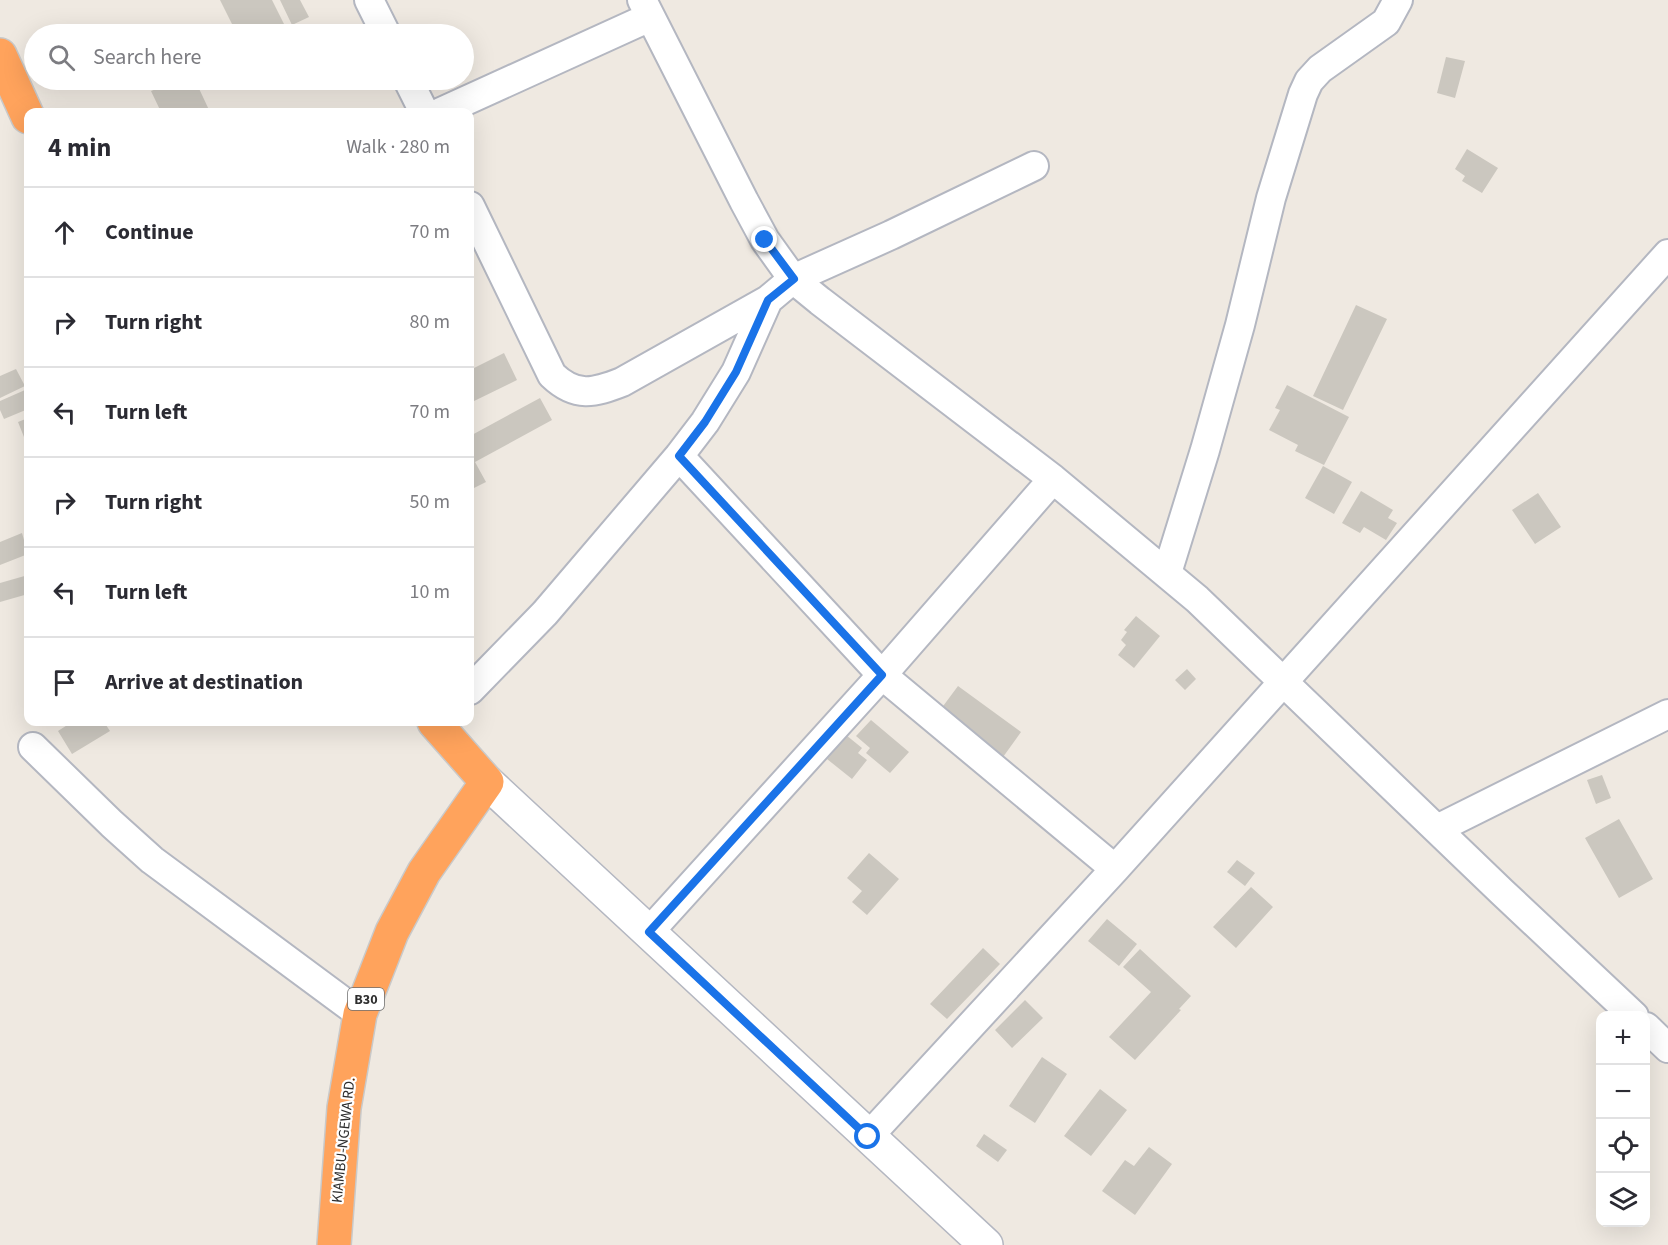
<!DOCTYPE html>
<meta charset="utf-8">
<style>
body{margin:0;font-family:"Source Sans 3",sans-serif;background:#f2f2f3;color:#2b2b33}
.controls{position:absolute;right:18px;bottom:18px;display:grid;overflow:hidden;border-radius:12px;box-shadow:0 6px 24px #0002}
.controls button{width:54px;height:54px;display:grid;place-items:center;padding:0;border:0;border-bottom:2px solid #e1e1e2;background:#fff;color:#2b2b33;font:30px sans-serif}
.stop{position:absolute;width:18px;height:18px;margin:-14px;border:4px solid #1a73e8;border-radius:50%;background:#fff}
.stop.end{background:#1a73e8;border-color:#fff;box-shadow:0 2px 6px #0008}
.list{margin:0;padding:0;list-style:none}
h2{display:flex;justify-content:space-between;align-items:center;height:78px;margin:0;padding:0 24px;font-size:26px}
h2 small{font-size:20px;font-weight:400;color:#7c7c81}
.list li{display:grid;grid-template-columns:39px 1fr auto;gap:18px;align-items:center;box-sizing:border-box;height:90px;padding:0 24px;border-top:2px solid #e1e1e2}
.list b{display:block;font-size:22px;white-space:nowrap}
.list em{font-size:20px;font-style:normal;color:#7c7c81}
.icon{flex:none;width:33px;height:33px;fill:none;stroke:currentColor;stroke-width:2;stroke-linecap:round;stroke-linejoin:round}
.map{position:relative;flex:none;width:1668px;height:1245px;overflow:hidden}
.search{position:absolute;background:#fff;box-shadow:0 6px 24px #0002;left:24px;top:24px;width:450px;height:66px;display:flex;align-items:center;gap:15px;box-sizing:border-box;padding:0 21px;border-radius:33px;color:#7c7c81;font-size:22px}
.panel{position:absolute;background:#fff;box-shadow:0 6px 24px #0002;left:24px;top:108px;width:450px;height:618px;border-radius:12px}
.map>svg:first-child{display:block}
.building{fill:#cbc7bf}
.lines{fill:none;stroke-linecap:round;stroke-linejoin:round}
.street-casing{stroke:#b4b7c1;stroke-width:32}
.secondary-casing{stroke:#b4b7c1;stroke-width:36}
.highway-casing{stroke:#c9c9c9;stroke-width:36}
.street{stroke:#fff;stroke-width:28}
.secondary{stroke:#fff;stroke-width:33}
.highway{stroke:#ffa35c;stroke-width:33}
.route{stroke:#1a73e8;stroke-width:8}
.labels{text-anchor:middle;stroke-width:4.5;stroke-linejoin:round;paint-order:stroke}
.shield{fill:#fff;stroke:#6d6d6d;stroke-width:1.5}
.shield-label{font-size:14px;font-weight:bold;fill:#2e2e2e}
.street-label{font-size:15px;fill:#2e2e2e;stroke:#fff}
</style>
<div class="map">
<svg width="1668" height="1245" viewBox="0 0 1668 1245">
<rect width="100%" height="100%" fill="#efe9e1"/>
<path class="building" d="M220,0H272L286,28L274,34H237Z
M280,0H300L309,17L292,25Z
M1446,57L1465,61L1455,98L1437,93Z
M178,80H195L210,112H161L151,91Z
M1467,149L1498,168L1482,193L1462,181L1465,176L1455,169Z
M1356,305L1387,319L1343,410L1313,396Z
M504,353L517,380L470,403V370Z
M16,369L25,386L0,398V376Z
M1287,385L1349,417L1324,465L1295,451L1298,445L1269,430L1280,410L1275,408Z
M25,390L28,397V409L4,419L0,410V401Z
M540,398L552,420L475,462L486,482L470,490V436Z
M28,418V447L18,422Z
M1323,466L1352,482L1334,514L1305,498Z
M1361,491L1393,510L1388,518L1397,523L1386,540L1364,527L1360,533L1342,523Z
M1538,493L1561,527L1535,544L1512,510Z
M22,533L28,554L0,565V542Z
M28,575V594L0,602V583Z
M1136,616L1160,636L1134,668L1118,655L1126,645L1121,640L1127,632L1124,630Z
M1187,669L1196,679L1185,690L1175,680Z
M958,686L1021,732L998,764L935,717Z
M871,720L909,752L890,773L866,753L870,748L856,736Z
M72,722H104L110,731L72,754L58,731Z
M846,735L862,748L858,753L867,760L852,779L827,759Z
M1602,775L1611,798L1596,804L1587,780Z
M1619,819L1653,879L1619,898L1585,838Z
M869,853L899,879L867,915L852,902L862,891L847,878Z
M1237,860L1255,873L1245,886L1227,872Z
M1251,887L1273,907L1236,948L1213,927Z
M1107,919L1137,944L1119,966L1088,941Z
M983,948L1000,964L947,1019L930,1004Z
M1140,949L1191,996L1179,1009L1181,1010L1135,1060L1109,1037L1151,992L1123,967Z
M1025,1000L1043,1018L1012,1048L995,1030Z
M1042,1057L1067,1074L1035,1123L1009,1106Z
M1100,1089L1127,1110L1091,1156L1064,1136Z
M984,1134L1007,1150L998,1162L976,1146Z
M1149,1147L1172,1164L1135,1215L1102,1191L1125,1160L1134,1166Z"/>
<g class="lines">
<defs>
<path id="street" d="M369,0L386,34
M642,0L744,201L765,240L793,279L820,301L1053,479L1197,599L1502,892L1634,1016
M408,80L424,112
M441,112L650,17
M470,206L552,375C576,398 594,393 622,382L768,300L793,279L891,235L1034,166
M679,456L882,675L1115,869
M1167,573L1205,450L1240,325L1271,198L1303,94L1309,81L1320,69L1386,22L1398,0
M470,690L545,613L679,456L705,422L736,372L768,300
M33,747L112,824L152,860L360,1014
M1437,829L1668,714
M649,932L882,675L1053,479
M1646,1027L1668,1048
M868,1137L1115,869L1668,254"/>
<path id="secondary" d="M487,782L986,1245"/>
<path id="highway" d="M0,55L28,117
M334,1245L344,1108L360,1014L392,932L424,872L487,782L434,722"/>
</defs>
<use href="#street" class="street-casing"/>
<use href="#secondary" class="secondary-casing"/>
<use href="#highway" class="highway-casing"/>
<use href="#street" class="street"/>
<use href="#secondary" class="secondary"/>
<use href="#highway" class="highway"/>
</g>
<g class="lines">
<path class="route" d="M765,240L794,279L768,300L736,372L705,422L679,456L882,675L649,932L868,1137"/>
</g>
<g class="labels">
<rect class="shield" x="348" y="988" width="36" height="22" rx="4.5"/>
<g class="shield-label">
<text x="366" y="1004">B30</text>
</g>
<g class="street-label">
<text transform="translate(343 1140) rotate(-84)" y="5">KIAMBU-NGEWA RD.</text>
</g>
</g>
</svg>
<div class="controls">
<button>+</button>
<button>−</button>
<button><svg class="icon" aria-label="locate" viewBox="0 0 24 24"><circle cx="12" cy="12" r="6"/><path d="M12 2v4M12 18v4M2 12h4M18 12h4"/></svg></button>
<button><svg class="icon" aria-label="layers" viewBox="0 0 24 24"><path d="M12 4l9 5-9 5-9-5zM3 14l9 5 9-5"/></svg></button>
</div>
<div class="stop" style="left:868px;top:1137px"></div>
<div class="stop end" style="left:765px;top:240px"></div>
<div class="search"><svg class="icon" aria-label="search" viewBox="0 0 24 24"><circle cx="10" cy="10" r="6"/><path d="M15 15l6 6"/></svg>Search here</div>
<section class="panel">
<h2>4 min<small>Walk · 280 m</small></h2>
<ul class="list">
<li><svg class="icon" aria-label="ahead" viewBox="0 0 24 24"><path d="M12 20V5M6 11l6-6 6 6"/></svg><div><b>Continue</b></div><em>70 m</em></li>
<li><svg class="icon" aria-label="right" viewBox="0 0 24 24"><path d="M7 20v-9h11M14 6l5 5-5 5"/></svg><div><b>Turn right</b></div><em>80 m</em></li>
<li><svg class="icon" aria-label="left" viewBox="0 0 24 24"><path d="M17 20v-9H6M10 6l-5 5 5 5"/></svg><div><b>Turn left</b></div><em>70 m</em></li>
<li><svg class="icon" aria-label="right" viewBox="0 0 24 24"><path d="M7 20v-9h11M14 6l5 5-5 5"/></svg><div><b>Turn right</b></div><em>50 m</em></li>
<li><svg class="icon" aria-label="left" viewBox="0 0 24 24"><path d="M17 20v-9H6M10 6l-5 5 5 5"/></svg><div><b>Turn left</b></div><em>10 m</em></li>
<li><svg class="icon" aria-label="arrive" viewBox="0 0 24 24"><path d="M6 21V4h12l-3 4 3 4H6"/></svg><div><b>Arrive at destination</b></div></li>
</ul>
</section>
</div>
